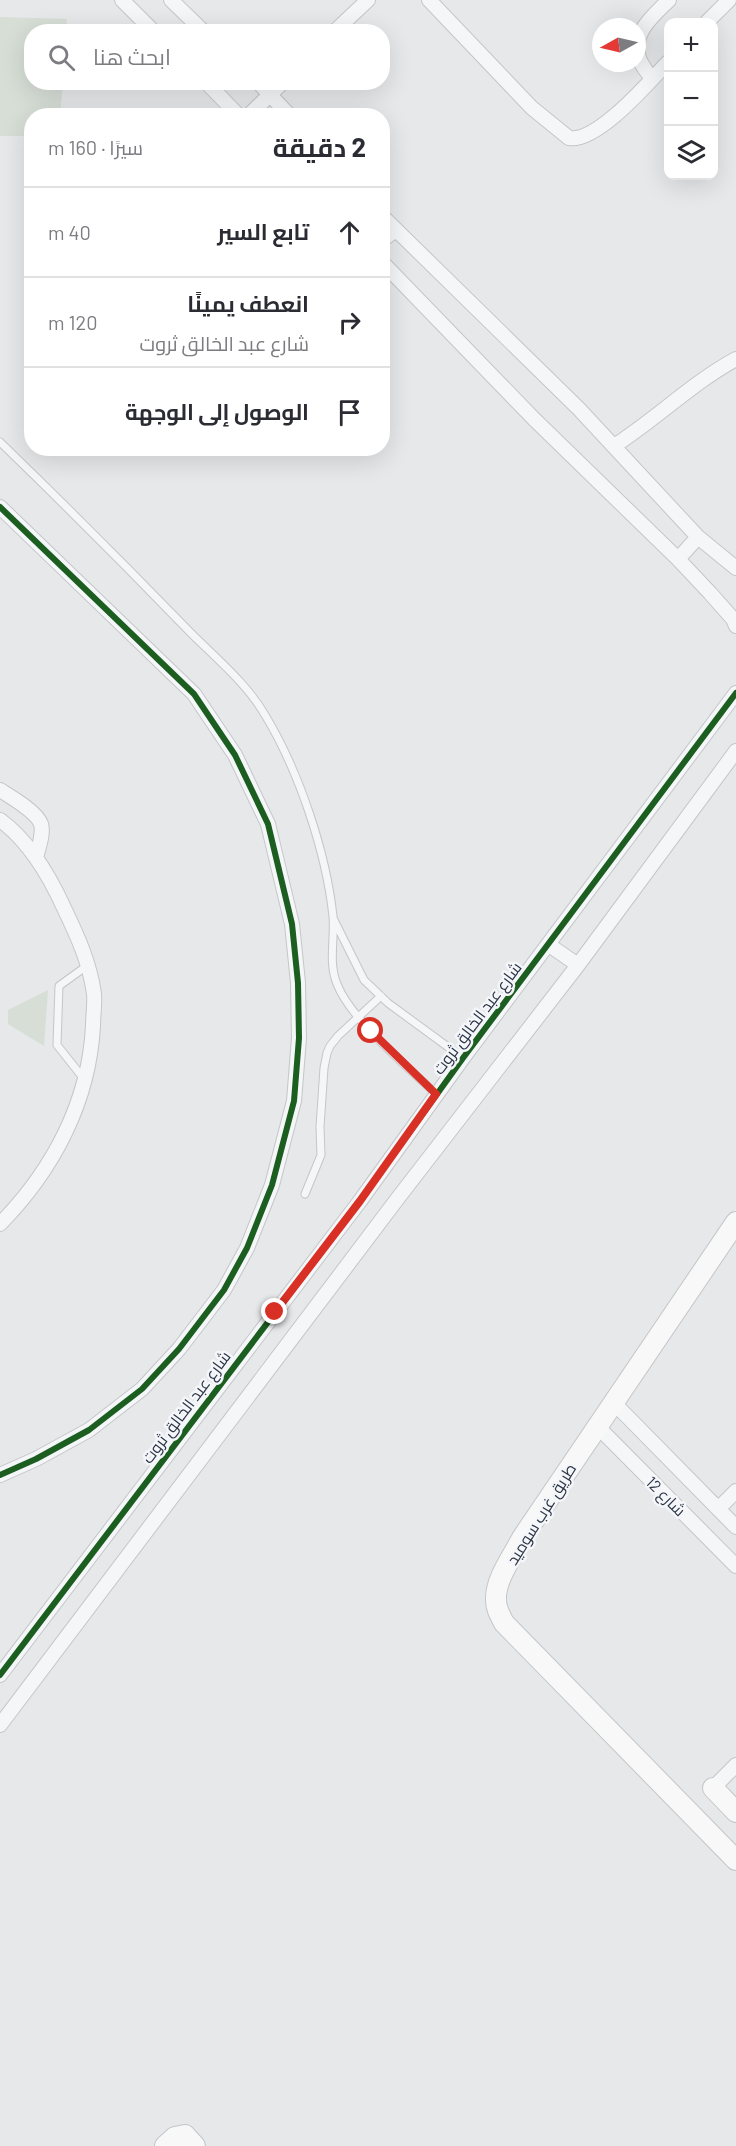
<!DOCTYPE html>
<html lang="ar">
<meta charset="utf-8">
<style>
body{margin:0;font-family:Barlow,Cairo,sans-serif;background:#f2f2f3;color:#2b2b33;direction:rtl}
.controls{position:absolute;right:18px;top:18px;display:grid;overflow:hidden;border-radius:12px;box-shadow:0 6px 24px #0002}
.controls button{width:54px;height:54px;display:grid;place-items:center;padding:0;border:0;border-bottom:2px solid #e1e1e2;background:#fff;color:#2b2b33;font:30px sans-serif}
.compass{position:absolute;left:592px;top:18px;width:54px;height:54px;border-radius:50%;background:#fff;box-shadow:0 6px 24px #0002;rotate:262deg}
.stop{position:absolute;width:18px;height:18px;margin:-14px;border:4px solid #d93025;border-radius:50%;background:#fff}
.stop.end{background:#d93025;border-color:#fff;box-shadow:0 2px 6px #0008}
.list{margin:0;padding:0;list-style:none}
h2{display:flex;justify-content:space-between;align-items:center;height:78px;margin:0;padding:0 24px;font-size:26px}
h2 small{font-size:20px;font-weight:400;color:#7c7c81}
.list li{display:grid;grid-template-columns:39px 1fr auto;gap:18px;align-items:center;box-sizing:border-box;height:90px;padding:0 24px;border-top:2px solid #e1e1e2}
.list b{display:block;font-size:22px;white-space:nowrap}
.list p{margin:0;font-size:20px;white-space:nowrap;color:#7c7c81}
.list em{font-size:20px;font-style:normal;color:#7c7c81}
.icon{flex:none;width:33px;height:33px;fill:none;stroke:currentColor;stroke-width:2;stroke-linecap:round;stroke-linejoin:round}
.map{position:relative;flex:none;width:736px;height:2146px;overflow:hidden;direction:ltr}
.search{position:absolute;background:#fff;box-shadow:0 6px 24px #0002;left:24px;top:24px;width:366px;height:66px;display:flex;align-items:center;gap:15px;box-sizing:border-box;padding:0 21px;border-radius:24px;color:#7c7c81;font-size:22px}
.panel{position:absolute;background:#fff;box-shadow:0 6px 24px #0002;left:24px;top:108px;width:366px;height:348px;border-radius:24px;direction:rtl}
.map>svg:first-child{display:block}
.green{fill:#d6ded6}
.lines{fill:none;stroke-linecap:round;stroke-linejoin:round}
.lane-casing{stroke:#c4c6c8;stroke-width:9}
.street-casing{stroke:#c4c6c8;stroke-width:16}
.secondary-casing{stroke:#c4c6c8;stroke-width:22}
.lane{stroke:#f5f6f7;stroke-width:7}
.street{stroke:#f5f6f7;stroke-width:14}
.secondary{stroke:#f8f8f8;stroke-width:20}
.cycleway-casing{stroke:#f4f6f9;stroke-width:10}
.cycleway{stroke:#1b5e20;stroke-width:6}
.route{stroke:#d93025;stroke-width:8}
.labels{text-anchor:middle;stroke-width:5;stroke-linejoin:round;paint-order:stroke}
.street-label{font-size:16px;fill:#2b3445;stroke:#f4f6f9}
</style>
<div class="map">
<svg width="736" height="2146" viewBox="0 0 736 2146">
<rect width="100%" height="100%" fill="#e6e8ea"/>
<path class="green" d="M0,17L67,19L66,31L32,32V82L63,83L60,115L32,116L31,136H0Z
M48,990L44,1046L8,1024V1010Z"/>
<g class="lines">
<defs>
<path id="lane" d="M0,442C63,503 125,565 186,628C213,656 246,682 265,715C299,771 326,852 333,916C335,939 328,962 337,984C351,1020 408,1067 436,1094
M334,920L364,980L388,1003L463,1058
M84,1079L57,1045L59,986L88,965
M305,1194L321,1155L320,1127L324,1068L327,1053L330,1046L338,1036L381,996"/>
<path id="street" d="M122,0L154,32
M171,0L204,32
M429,0L532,108L569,138C597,143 649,82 668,62
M707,22L729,0
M334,32L368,0
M652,79C648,73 641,65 639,58C631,33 653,16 669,0
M206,82L239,116
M258,82L290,116
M248,116L283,82
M382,216L579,409L698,537L736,568
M382,240L396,230
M382,262L534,419L678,559L710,593L733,619L736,626
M614,446C656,419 692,383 736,359
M0,507L194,694L235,755L268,824L292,924L298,983L299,1038L294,1101L272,1185L247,1248L224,1290L179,1349L142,1389L89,1430L36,1459L0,1475
M678,559L698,537
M0,790C11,797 37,812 41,824C44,834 38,849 36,858
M0,820C29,841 49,875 64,908C77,935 90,963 94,994C95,1004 93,1015 93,1026C89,1102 53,1170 0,1224
M549,945L578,965
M614,1403L736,1527
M597,1426L736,1566
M718,1509L736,1491
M0,1675L360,1201L463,1058L736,693
M0,1725L398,1198L578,965L736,751
M713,1788L736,1765"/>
<path id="secondary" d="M736,1222L522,1538C513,1556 495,1579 496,1600C496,1609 500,1615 504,1623L736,1860
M713,1788L736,1812
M165,2146L175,2137L185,2135L195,2146"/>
</defs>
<use href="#lane" class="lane-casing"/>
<use href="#street" class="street-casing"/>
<use href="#secondary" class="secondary-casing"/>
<use href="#lane" class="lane"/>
<use href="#street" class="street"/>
<use href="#secondary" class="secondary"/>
<defs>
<path id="cycleway" d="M0,507L194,694L235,755L268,824L292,924L298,983L299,1038L294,1101L272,1185L247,1248L224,1290L179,1349L142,1389L89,1430L36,1459L0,1475
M0,1675L360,1201L463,1058L736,693"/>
</defs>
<use href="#cycleway" class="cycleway-casing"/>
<use href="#cycleway" class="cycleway"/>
</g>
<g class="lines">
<path class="route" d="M275,1312L360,1201L436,1094L371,1031"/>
</g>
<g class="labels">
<g class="street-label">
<text transform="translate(477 1018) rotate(-53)" y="6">شارع عبد الخالق ثروت</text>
<text transform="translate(186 1407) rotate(-53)" y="6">شارع عبد الخالق ثروت</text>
<text transform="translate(666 1496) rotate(45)" y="6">شارع 12</text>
<text transform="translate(541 1514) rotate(-58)" y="6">طريق غرب سوميد</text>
</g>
</g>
</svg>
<div class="controls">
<button>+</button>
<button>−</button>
<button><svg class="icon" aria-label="layers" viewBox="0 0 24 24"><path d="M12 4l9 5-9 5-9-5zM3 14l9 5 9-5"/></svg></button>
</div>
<svg class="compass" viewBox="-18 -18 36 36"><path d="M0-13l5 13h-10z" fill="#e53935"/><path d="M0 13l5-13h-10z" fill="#7c7c81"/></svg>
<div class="stop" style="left:371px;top:1031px"></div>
<div class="stop end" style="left:275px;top:1312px"></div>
<div class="search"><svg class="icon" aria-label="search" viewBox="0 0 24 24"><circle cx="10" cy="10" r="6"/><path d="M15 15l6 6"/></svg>ابحث هنا</div>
<section class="panel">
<h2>2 دقيقة<small>سيرًا · 160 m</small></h2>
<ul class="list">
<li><svg class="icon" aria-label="ahead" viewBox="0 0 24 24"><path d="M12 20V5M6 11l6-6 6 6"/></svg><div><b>تابع السير</b></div><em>40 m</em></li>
<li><svg class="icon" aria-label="right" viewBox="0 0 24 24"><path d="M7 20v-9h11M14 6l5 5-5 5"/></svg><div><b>انعطف يمينًا</b><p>شارع عبد الخالق ثروت</p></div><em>120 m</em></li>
<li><svg class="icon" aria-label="arrive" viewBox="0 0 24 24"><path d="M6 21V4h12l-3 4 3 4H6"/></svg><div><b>الوصول إلى الوجهة</b></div></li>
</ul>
</section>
</div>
